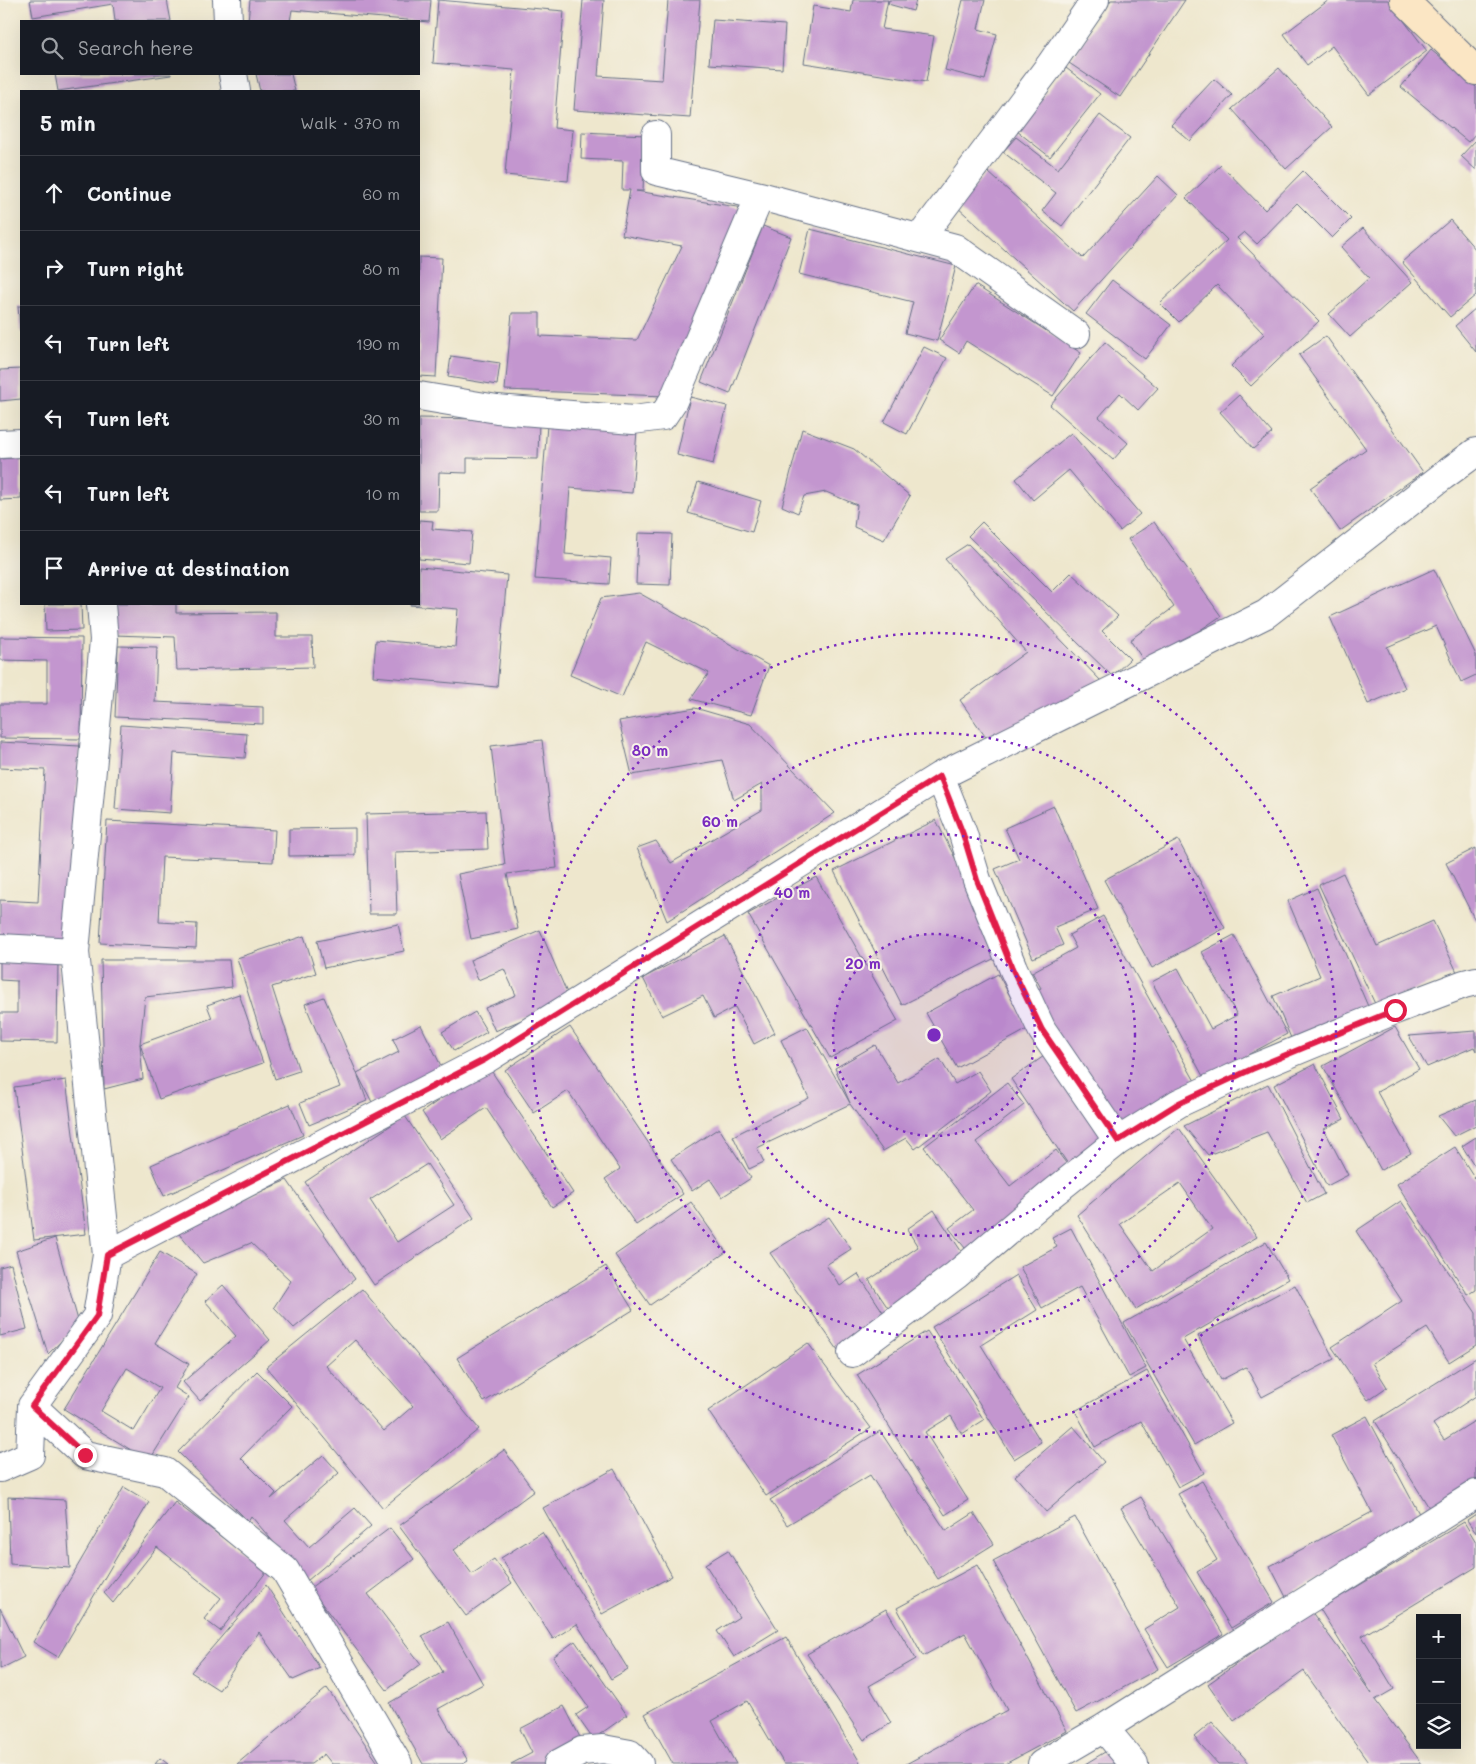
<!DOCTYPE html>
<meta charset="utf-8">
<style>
body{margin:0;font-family:Mali,sans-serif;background:#242831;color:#f1f3f6}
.controls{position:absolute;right:15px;bottom:15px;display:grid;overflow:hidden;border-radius:0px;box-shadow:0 5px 20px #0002}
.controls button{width:45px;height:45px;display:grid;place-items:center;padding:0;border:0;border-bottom:1px solid #363941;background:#171b24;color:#f1f3f6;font:25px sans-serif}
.stop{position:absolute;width:15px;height:15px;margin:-11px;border:4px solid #e11d48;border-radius:50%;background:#fff}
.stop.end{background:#e11d48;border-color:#fff;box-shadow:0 1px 5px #0008}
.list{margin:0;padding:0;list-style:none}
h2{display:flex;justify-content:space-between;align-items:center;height:65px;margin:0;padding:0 20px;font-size:21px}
h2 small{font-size:16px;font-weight:400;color:#9ea1a6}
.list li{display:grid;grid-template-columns:32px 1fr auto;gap:15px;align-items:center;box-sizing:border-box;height:75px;padding:0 20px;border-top:1px solid #363941}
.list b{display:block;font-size:19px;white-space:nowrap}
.list em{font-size:16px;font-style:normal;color:#9ea1a6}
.icon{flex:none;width:28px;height:28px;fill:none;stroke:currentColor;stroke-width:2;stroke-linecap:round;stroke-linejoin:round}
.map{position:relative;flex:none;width:1476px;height:1764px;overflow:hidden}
.search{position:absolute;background:#171b24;box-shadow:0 5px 20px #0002;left:20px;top:20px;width:400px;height:55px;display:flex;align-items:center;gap:12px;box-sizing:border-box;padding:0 18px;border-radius:0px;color:#9ea1a6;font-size:19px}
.panel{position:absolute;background:#171b24;box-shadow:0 5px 20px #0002;left:20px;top:90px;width:400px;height:515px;border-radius:0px}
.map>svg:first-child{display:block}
.building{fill:#c396cf;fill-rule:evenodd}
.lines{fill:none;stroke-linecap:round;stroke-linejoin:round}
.street-casing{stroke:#656f85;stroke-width:30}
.secondary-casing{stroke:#656f85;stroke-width:30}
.street{stroke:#fff;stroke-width:28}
.secondary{stroke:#fbe6c4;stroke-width:28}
.route{stroke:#e11d48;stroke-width:6}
.ring{fill:none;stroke:#7b2cbf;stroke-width:2.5;stroke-dasharray:2.5 5}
.centre{fill:#7b2cbf;stroke:#f7f3e8;stroke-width:2.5}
.ring-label{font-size:15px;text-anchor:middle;font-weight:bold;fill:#7b2cbf;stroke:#f7f3e8;stroke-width:4;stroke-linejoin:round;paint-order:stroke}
</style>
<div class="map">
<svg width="1476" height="1764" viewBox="0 0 1476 1764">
<rect width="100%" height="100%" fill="#f7f3e8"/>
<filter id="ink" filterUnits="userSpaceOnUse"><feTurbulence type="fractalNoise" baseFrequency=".02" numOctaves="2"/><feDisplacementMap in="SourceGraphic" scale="10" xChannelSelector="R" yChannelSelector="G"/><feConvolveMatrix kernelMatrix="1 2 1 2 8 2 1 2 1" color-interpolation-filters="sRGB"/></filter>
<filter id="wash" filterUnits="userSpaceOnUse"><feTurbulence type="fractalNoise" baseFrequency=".0096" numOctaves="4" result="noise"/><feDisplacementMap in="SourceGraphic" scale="20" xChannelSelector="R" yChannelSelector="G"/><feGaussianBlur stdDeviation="1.12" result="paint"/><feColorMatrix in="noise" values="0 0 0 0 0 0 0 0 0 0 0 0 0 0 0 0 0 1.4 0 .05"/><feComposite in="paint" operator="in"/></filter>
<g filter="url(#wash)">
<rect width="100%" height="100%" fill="#eee7cd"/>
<g id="blocks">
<path class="building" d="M30,0H167L171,21H115L113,4L33,17Z
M250,0H431L429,22L292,10L290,21H248Z
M438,0L564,11L554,128L573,130L568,181L505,175L514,70L433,63Z
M583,0H604L598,76L662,80L668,0H700L690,118L574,110Z
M853,0H888L882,29L934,36L926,82L804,63L813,6L851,12Z
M889,0H916L913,11L888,4Z
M963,0H985L978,29L997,34L985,80L945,70Z
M1111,0H1185L1120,97L1069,63Z
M1329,0H1388L1427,51L1369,95L1332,46L1307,65L1284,34Z
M713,20L785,25L782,69L709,64Z
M1431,50L1476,87V133L1468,142L1401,87Z
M1066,68L1100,94L1050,157L1017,131Z
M1279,68L1332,127L1286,169L1232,109Z
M55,74H171V75L58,91Z
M256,74H291L295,91H260Z
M1214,79L1232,95L1190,141L1171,125Z
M1100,115L1130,138L1062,226L1042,211L1056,193L1003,152L1016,137L1058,169Z
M582,132L645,135L643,191H636L743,208L665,396L505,390L512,313H540V336L637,340L682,246L622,235L630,190H622L623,161L581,159Z
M1476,140V170L1461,156Z
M1221,165L1265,210L1303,171L1351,219L1332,238L1297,203L1257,244L1244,232L1237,238L1319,321L1251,386L1231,366L1264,334L1217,285L1179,322L1160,303L1227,240L1186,198Z
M988,172L1083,258L1158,176L1178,195L1073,311L957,207Z
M1450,220L1476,250V295L1450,317L1402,262Z
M763,226L791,237L730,394L701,382Z
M1363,228L1412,282L1350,337L1329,314L1369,278L1341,247Z
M810,229L956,266L937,341L905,333L913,302L799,274Z
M419,257L442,258L436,377L419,376Z
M1112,280L1171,325L1145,359L1086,314Z
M975,285L1081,353L1053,396L966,341L959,353L939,340Z
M18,306H21V331H20Z
M1476,308V352L1455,326Z
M1326,336L1423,472L1340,531L1310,488L1366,449L1299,355Z
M1105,342L1158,388L1138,410L1120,393L1099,417L1128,443L1113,460L1050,405Z
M924,347L947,358L907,434L884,422Z
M451,356L500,363L497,385L448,377Z
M21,369V399L0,401V370Z
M1239,395L1272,433L1253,449L1220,412Z
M690,397L727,406L713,464L677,455Z
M419,418L539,420L538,459L467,458V473L439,472L438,511H419Z
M547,425L637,431L632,493L570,488L565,554L611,558L609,584L535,579Z
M802,429L854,449L910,496L884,540L854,527L857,505L826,492L804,496L798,513L782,506Z
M1071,433L1140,514L1120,531L1069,470L1033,500L1016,479Z
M13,451H21V499L0,500V459L13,458Z
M698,482L761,501L752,532L688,513Z
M419,520L433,521L432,529L472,532L469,563L419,559Z
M982,522L1052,592L1071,573L1118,616L1102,631L1130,659L1112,676L968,536Z
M1154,522L1221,616L1147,666L1130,640L1174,607L1128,539Z
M638,533L672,534L670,585L636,584Z
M968,544L1103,683L989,742L960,700L1026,652L945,559Z
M419,567L507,575L497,687L373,676L376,640L455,647L458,609L410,605V604H419Z
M1434,569L1476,655V675L1461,682L1436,626L1387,647L1405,688L1368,704L1330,617Z
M639,593L769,666L751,715L691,699L709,673L646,642L622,697L570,675L601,598Z
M45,604H81L82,630L46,631Z
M114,604H176V613L276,612V637H312L313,667L177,670L175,637L114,635Z
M0,637L82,638L81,739L0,738V704H47V661L0,660Z
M118,646L157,647L155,702L263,707V724L115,717Z
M695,708L750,724L835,813L667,921L637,848L656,841L671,863L762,810V784L734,800L722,760L632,775L619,721Z
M121,725L247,734L245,758L174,753L170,813L115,809Z
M542,740L557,868L507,874L518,929L471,939L458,874L505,865L491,746Z
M0,742L80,746L69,945L0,942V900L38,902L45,770L0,768Z
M1054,806L1098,909L1055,927L1063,945L1033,958L995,869L1019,859L1005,828Z
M486,811L488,849L395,852L397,914H369L366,814Z
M936,820L1003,954L902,1005L834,871Z
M107,821L275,830L273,862L162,857L159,922L197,924L196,948L100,943Z
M355,828V855L289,856V829Z
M1178,840L1225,928L1152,968L1104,880Z
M1476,848V922L1446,863Z
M1343,873L1377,946L1433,921L1457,972L1376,1006L1319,885Z
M816,877L898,1021L830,1058L748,914Z
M1317,888L1370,1011L1294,1045L1273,996L1320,976L1288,901Z
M1103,916L1196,1083L1117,1129L1032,994L1041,988L1032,972L1076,948L1069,935Z
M398,924L404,951L324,968L317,941Z
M540,930L570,1000L495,1031L485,1008L516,995L504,969L478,980L470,960Z
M1234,935L1287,1034L1204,1078L1152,982L1178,968L1211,1029L1237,1015L1202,952Z
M304,936L316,973L272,987L299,1071L275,1079L237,958Z
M725,936L775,1033L754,1044L735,1007L714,1018L703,996L662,1016L643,978Z
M0,957L58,958L57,1042L0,1041V1013H17V981L0,980Z
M101,960H229L232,987L145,997L140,1044L212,1018L207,1005L239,994L263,1063L159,1099L140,1044L143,1079L104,1089Z
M998,974L1028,1029L957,1068L926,1013Z
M324,997L357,1073L399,1052L393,1039L421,1025L443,1070L373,1104L357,1073L367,1101L309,1125L300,1103L340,1087L305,1004Z
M475,1012L487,1032L454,1051L442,1032Z
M570,1027L683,1194L636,1225L605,1179L620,1169L568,1091L534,1113L505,1070Z
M807,1027L850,1103L835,1068L875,1045L898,1083L940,1059L955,1084L978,1071L991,1091L915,1149L906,1138L883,1151L850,1104L757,1148L764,1162L749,1169L733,1136L809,1098L781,1040Z
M1395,1027L1419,1069L1377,1092L1411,1153L1381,1170L1323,1066Z
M1476,1031V1051L1474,1047L1427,1067L1409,1036Z
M1047,1054L1108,1145L1072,1170L1011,1079Z
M1315,1064L1344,1119L1324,1129L1348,1175L1327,1186L1274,1085Z
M488,1066L573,1193L552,1207L486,1108L440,1139L422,1112Z
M66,1080L86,1234L34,1240L14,1087Z
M1007,1083L1024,1105L976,1142L1010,1186L1056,1150L1073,1172L969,1253L949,1228L973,1210L924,1147Z
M1268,1084L1324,1194L1307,1203L1267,1132L1208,1155L1184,1126Z
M1476,1100V1125L1454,1136L1438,1116Z
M290,1104L303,1135L164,1196L151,1165Z
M405,1116L474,1218L374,1285L305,1182ZM427,1164L454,1205L397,1242L370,1200Z
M719,1128L751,1178L722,1197L710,1179L692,1191L671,1159Z
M1179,1128L1257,1237L1136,1309L1077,1215ZM1180,1183L1212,1229L1153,1271L1120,1224Z
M1476,1137V1168L1462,1146Z
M1455,1147L1476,1180V1290L1468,1295L1397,1184Z
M287,1180L355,1279L294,1328L274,1307L291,1281L251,1243L203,1263L175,1229Z
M1401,1201L1476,1313V1345L1449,1362L1427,1328L1372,1363L1387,1387L1368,1400L1332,1347L1402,1301L1356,1231Z
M691,1202L726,1252L650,1305L615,1255Z
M934,1210L967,1260L890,1311L869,1280L918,1247L907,1229Z
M829,1217L851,1249L826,1265L840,1286L858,1274L887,1318L838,1350L770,1253Z
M1071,1228L1146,1368L1129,1377L1080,1287L1042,1308L1020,1267L1057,1247L1052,1238Z
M55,1238L79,1324L48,1354L16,1251Z
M1266,1242L1288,1279L1183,1339L1232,1423L1194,1445L1124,1323Z
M160,1252L197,1274L155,1343L189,1364L175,1388L189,1397L149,1461L64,1409ZM127,1368L160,1388L134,1431L101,1411Z
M11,1264L27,1329L0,1336V1267Z
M606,1266L633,1310L484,1402L457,1358Z
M1016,1275L1037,1310L981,1345L1041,1442L1014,1459L932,1327Z
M223,1285L270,1340L200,1401L183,1382L236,1336L205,1301Z
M1295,1285L1334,1359L1262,1397L1246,1367L1221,1380L1198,1336Z
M362,1289L479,1429L383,1508L266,1367ZM355,1340L413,1406L384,1431L326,1366Z
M927,1331L984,1420L962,1434L951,1416L925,1432L968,1500L945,1515L857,1375Z
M808,1343L871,1428L766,1496L708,1411Z
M1476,1358V1396L1433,1424L1444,1440L1476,1420V1487L1433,1514L1375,1421Z
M257,1371L292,1406L241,1458L276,1493L271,1499L323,1455L339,1473L285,1520L309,1547L355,1508L371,1526L307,1581L251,1516L248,1521L178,1452Z
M1147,1371L1204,1473L1178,1487L1141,1421L1095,1447L1075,1411Z
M1367,1416L1424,1523L1286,1597L1270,1566L1372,1512L1331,1435Z
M1073,1426L1104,1462L1046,1512L1015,1476Z
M880,1431L946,1531L974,1513L994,1544L938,1579L870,1475L787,1525L770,1500Z
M504,1450L534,1491L454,1550L472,1574L494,1559L512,1583L466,1616L399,1526Z
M614,1469L672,1576L602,1614L543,1508Z
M1202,1481L1274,1602L1231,1628L1197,1572L1217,1560L1178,1494Z
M124,1487L149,1502L58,1657L33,1642Z
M8,1497L65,1500L70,1568L10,1564Z
M1141,1497L1223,1634L1168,1667L1144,1629L1180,1607L1121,1508Z
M175,1502L267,1571L220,1631L204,1619L221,1598L157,1547L113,1603L104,1593Z
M1476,1514V1533L1467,1520Z
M1075,1517L1158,1669L1076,1713L993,1561Z
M1464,1522L1476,1542V1567L1362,1636L1394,1689L1375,1700L1422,1764H1370L1304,1671L1234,1721L1208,1684L1311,1611L1372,1694L1320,1609Z
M390,1528L414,1559L368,1594L421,1664L387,1690L310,1588Z
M542,1532L628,1669L611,1679L577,1624L553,1639L501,1558Z
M728,1550L778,1630L734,1657L717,1631L739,1617L705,1564Z
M977,1565L1067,1731L1005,1764H906L1007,1710L965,1633L923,1656L897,1608Z
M266,1585L320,1668L293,1680L259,1632L219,1690L191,1672Z
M0,1608L24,1657L0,1669Z
M886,1609L916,1659L869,1686L891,1723L864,1740L807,1654Z
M448,1622L483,1684L438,1709L468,1761L463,1764H423L389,1703L443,1672L422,1636Z
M786,1637L861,1764H784L747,1701L712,1721L736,1764H673L645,1714Z
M575,1641L627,1715L593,1739L576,1715L588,1707L553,1657Z
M327,1688L379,1764H332L324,1754L311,1764H237Z
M564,1706L583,1743L543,1764H511L532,1753L520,1729Z
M1212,1722L1250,1764H1218L1194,1737Z
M1115,1746L1127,1764H1085Z
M160,1758L168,1764H155Z"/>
</g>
</g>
<g filter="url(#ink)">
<use href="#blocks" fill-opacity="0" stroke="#656f85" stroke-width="1"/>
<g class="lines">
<defs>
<path id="street" d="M227,0L228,21
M233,74L236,91
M760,196L955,248L1076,334
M920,238L1051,64L1095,0
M419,396L497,409L633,420L663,416L673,401L760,196L656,171V135
M0,444L21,443
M940,776L963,834L977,880L1013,968L1042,1030L1118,1141
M0,948L75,952L107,1255L97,1316L32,1406L30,1455L0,1468
M75,952L104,640L101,604
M107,1255L486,1059L940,776L1266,614L1443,476L1476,452
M852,1353L956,1275L1049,1196L1118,1141L1179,1103L1252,1069L1395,1010L1464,984L1476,981
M32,1406L85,1455L165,1472L285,1570L398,1764
M1104,1728L1134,1764
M558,1764L582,1751L603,1749L630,1754L639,1764
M1042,1764L1104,1728L1476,1494"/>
<path id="secondary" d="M1404,0L1476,71"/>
</defs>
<use href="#street" class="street-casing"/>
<use href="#secondary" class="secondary-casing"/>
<use href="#street" class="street"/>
<use href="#secondary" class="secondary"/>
</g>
</g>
<g class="lines" filter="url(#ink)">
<path class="route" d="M85,1455L32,1406L97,1316L107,1255L486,1059L940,776L963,834L977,880L1012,968L1042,1030L1118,1141L1179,1103L1252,1069L1395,1010"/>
</g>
<circle cx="934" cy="1035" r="101" fill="#7b2cbf" fill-opacity=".12"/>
<g class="ring">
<circle cx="934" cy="1035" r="101"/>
<circle cx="934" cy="1035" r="201"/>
<circle cx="934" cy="1035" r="302"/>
<circle cx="934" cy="1035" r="402"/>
</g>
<circle cx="934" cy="1035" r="8" class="centre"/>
<g class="ring-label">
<text x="650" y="756">80 m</text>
<text x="720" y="827">60 m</text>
<text x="792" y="898">40 m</text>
<text x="863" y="969">20 m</text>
</g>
</svg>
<div class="controls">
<button>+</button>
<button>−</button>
<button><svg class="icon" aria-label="layers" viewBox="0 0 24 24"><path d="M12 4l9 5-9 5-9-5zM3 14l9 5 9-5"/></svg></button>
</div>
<div class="stop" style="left:1395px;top:1010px"></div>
<div class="stop end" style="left:85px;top:1455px"></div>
<div class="search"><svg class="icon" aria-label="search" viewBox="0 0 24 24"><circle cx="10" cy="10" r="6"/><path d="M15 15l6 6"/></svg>Search here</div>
<section class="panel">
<h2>5 min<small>Walk · 370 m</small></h2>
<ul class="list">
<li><svg class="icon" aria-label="ahead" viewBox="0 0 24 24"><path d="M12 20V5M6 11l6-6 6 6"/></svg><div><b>Continue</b></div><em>60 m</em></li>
<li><svg class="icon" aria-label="right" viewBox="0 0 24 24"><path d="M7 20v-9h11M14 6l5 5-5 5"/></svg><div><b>Turn right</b></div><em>80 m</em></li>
<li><svg class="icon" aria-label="left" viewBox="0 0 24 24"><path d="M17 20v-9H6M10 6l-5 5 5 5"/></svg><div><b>Turn left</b></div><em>190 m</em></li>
<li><svg class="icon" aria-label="left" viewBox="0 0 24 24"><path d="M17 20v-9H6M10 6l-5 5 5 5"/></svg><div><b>Turn left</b></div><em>30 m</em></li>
<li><svg class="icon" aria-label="left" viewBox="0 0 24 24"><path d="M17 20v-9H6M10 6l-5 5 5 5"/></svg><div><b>Turn left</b></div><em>10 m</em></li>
<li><svg class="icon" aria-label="arrive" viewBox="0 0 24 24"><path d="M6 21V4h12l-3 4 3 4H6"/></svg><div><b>Arrive at destination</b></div></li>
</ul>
</section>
</div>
